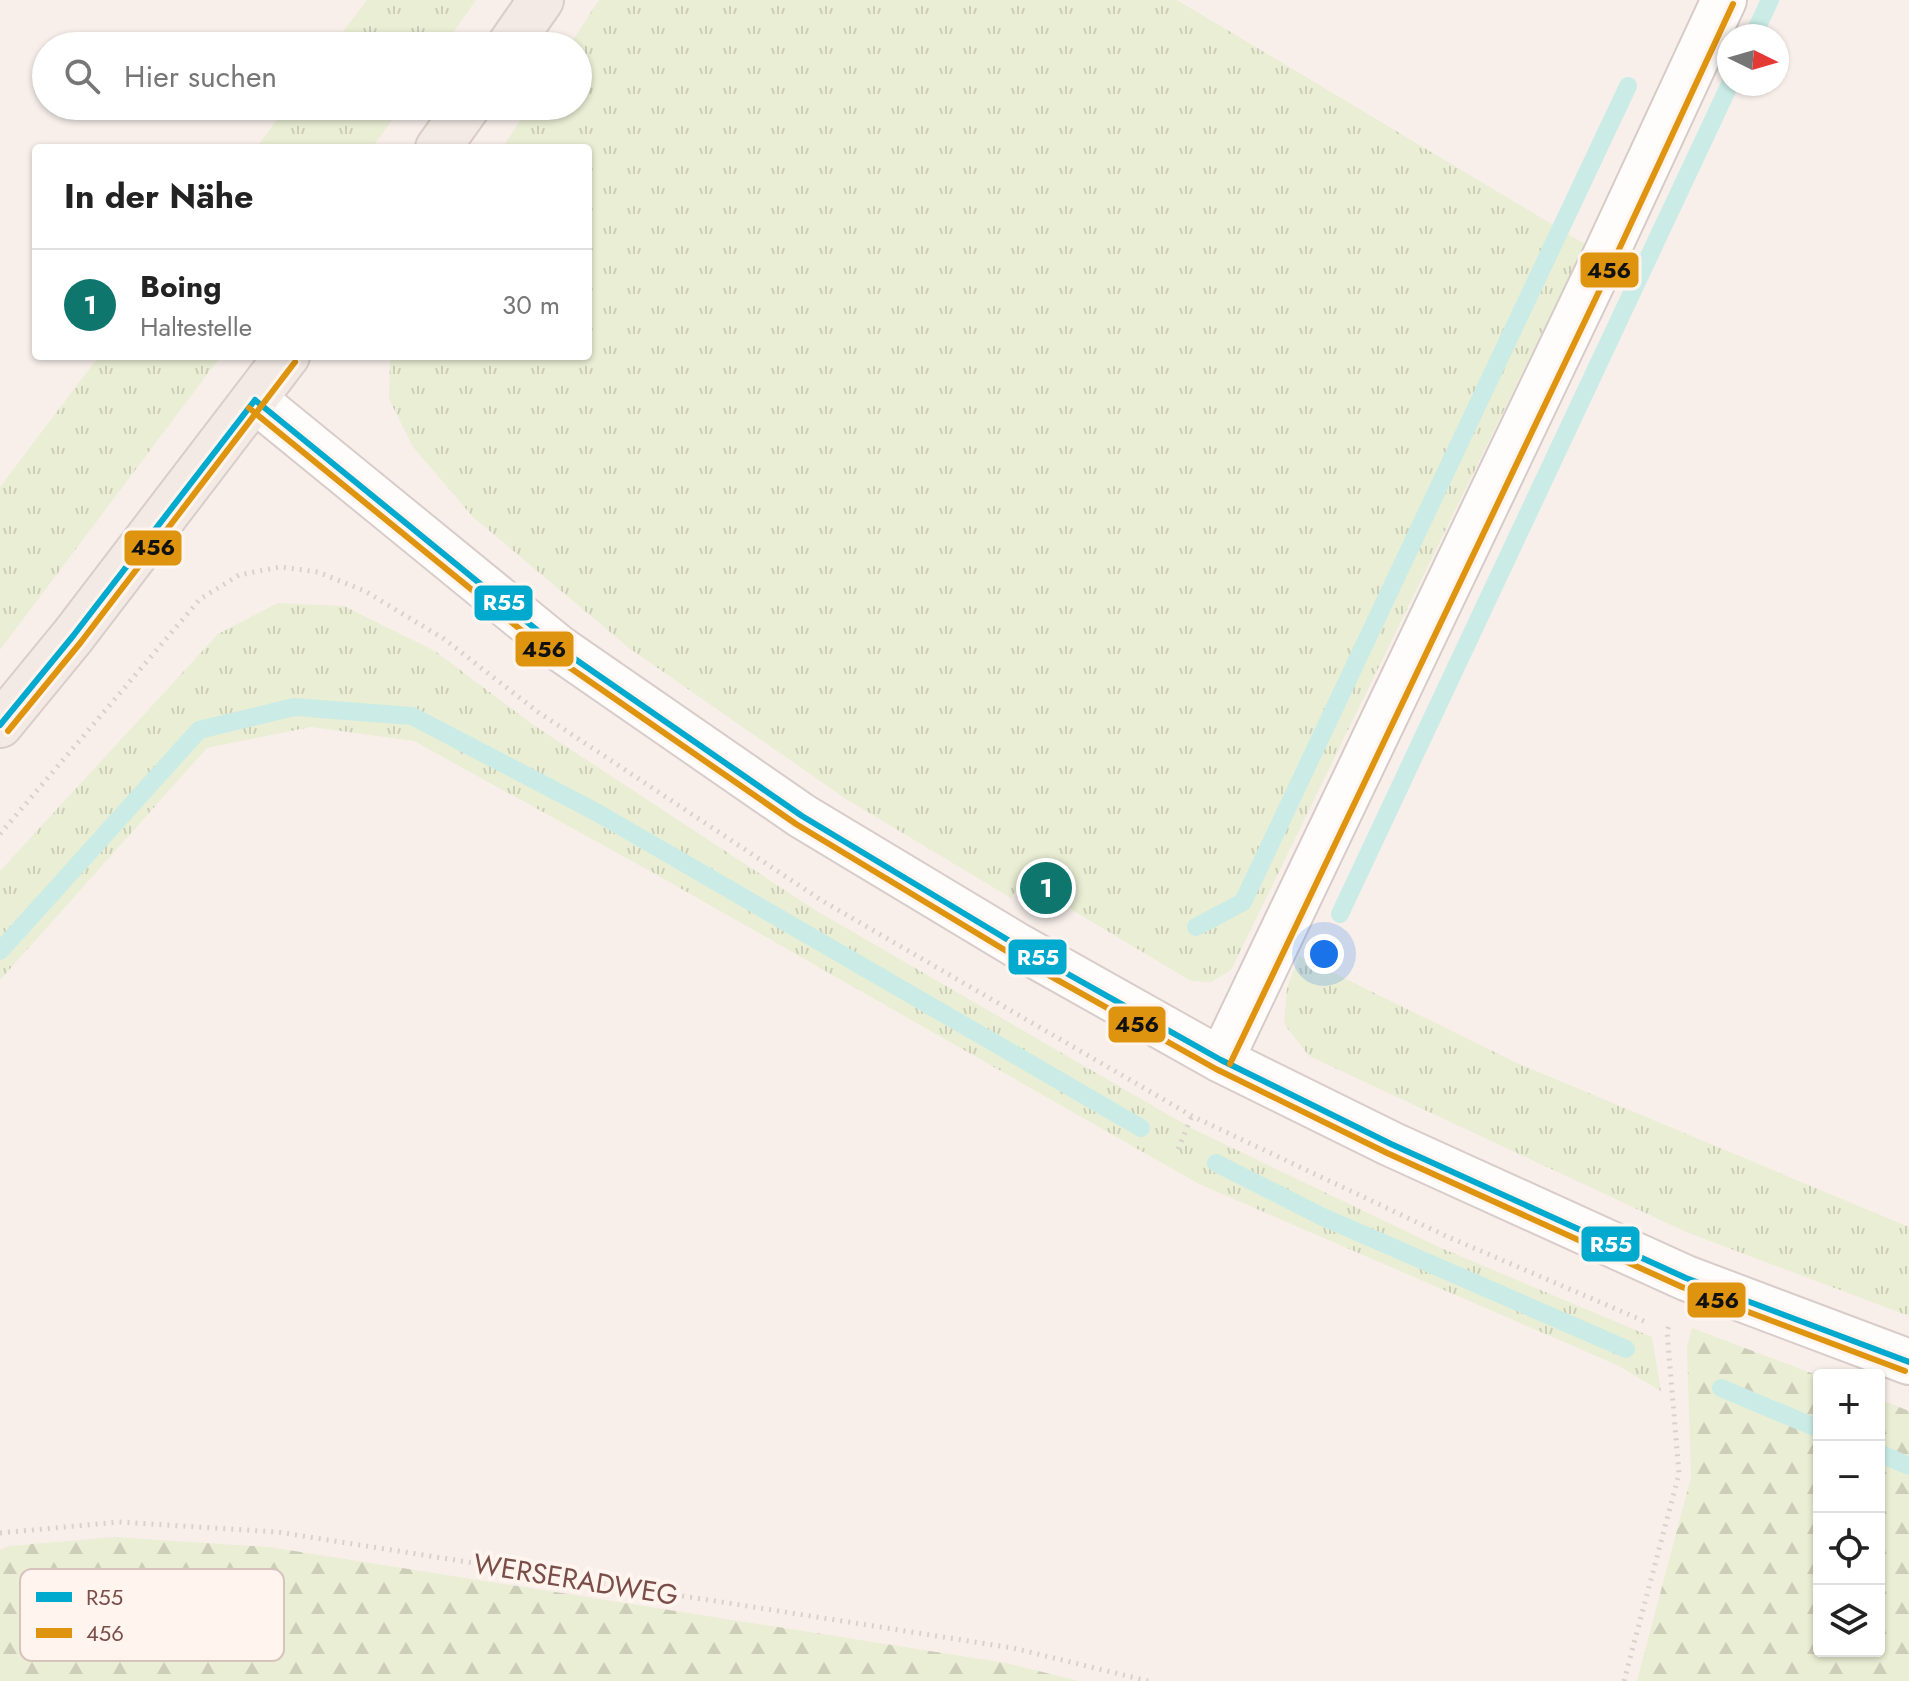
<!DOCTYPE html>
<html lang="de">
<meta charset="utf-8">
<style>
body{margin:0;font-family:Jost,sans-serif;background:#f6f6f6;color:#222}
.controls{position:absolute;right:24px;bottom:24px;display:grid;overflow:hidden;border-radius:8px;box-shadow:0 2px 6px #0004}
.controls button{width:72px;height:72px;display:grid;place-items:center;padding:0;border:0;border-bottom:2px solid #e0e0e0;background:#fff;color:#222;font:40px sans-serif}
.compass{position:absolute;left:1717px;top:24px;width:72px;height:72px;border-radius:50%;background:#fff;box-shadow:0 2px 6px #0004;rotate:95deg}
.you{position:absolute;left:1324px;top:954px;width:28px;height:28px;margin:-20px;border:6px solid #fff;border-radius:50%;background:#1a73e8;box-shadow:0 0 0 12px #1a73e833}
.badge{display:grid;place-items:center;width:52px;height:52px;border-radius:50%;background:#0f766e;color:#fff;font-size:26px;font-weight:700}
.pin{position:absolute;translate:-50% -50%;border:4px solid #fff;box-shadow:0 2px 8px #0006}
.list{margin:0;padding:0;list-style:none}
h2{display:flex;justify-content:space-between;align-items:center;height:104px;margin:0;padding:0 32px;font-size:34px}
h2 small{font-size:26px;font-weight:400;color:#767676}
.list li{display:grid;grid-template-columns:52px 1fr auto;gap:24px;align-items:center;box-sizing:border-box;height:112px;padding:0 32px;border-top:2px solid #e0e0e0}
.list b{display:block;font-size:30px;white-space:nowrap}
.list p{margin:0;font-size:26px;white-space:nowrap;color:#767676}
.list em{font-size:26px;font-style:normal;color:#767676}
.icon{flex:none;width:44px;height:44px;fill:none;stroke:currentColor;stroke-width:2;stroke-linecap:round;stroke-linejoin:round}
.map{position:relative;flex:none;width:1909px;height:1681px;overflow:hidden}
.search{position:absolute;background:#fff;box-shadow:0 2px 6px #0004;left:32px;top:32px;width:560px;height:88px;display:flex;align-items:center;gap:20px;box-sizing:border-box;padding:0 28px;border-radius:44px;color:#767676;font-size:30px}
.panel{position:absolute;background:#fff;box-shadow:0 2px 6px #0004;left:32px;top:144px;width:560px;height:216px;border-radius:8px}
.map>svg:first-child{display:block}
.grass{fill:url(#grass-tufts)}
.forest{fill:url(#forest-firs)}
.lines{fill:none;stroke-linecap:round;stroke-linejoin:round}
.stream{stroke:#cbece6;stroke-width:18}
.street-casing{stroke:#d7cbc8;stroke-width:48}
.secondary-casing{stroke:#d9ccc9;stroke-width:48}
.primary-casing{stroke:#daccc9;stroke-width:48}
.path{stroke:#dccfcd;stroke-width:5;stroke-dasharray:2 6;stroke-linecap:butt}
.street{stroke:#fefdfc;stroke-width:44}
.secondary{stroke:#fefdfc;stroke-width:44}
.primary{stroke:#f3eae5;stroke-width:44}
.bus-1-casing{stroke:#fff4ee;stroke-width:12}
.bus-2-casing{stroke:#fff4ee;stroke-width:12}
.bus-1{stroke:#00a9ce;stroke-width:6}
.bus-2{stroke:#de940e;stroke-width:6}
.labels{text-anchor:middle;stroke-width:8;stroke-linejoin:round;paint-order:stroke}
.street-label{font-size:28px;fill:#7a4d48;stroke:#fff4ee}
.key{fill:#fff4ee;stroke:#d7c2bc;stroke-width:2}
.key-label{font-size:22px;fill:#7a4d48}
.line-badge{stroke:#fff4ee;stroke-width:3}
.badge-label{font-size:22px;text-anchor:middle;font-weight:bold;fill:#fff}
.pale-badge-label{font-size:22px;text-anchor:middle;font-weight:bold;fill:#111}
</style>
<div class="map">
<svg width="1909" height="1681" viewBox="0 0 1909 1681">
<defs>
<pattern id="grass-tufts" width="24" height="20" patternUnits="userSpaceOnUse" patternTransform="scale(2)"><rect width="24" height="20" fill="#eaeed4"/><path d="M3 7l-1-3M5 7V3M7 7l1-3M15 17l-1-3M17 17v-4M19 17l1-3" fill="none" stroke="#ccceb8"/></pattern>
<pattern id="forest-firs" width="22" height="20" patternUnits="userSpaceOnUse" patternTransform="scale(2)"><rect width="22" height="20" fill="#eaeed4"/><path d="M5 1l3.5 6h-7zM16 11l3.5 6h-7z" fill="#ccceb8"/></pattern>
</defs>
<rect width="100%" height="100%" fill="#f8efeb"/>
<path class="grass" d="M367,0H476L444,46H332Z
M599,0H1177L1585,244L1231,970L1211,982L1191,981L1022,880L1011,898L846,799L629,648L473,517L413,447L389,399L390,356H588V148H502L530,106H578V46H569Z
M287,106H402L372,148H256Z
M99,356H221L0,650V487Z
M278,603L344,606L435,651L532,724L815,910L1193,1129L1441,1248L1652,1337L1661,1391L1617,1365L1199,1184L650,871L414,741L311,727L207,748L0,980V871L218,634Z
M1299,956L1517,1063L1909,1227V1316L1686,1232L1309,1056L1284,1024L1287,988Z"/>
<path class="forest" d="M1692,1328L1819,1376V1651H1879V1399L1909,1411V1681H1637L1691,1477L1687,1347Z
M114,1537L269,1547L1006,1663L1079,1681H0V1550L9,1546Z"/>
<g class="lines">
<path class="stream" d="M1753,36L1770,0
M1340,914L1730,84
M1196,927L1243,902L1628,86
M0,951L199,730L294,707L412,716L596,812L1141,1128
M1216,1163L1323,1217L1626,1349
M1721,1388L1819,1429
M1879,1453L1909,1466"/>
<defs>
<path id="street" d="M1221,1060L1606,254L1724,0"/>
<path id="secondary" d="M255,400L559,648L802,816L1018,946L1221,1060L1391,1144L1686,1278L1909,1362"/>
<path id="primary" d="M509,46L541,0
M438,148L468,106
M0,725L73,636L287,356"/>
</defs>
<use href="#street" class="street-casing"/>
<use href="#secondary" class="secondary-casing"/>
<use href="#primary" class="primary-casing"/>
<path class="path" d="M0,834L200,599L239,575L280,567L318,572L365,591L444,639L538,712L821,900L1192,1116L1446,1236L1644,1321
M1178,1149L1193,1113
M0,1533L119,1522L277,1532L1013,1648L1148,1681
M1624,1681L1679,1474L1667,1331L1669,1326"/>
<use href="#street" class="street"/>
<use href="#secondary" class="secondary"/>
<use href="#primary" class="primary"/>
<defs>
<path id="bus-1" d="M255,400L559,648L802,816L1018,946L1221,1060L1391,1144L1686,1278L1909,1362
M0,725L73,636L255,400"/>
<path id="bus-2" d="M249,408L553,656L796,824L1013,955L1216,1069L1387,1153L1682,1287L1905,1371
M8,731L81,642L295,362
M1230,1064L1615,258L1733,4"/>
</defs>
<use href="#bus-1" class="bus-1-casing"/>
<use href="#bus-2" class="bus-2-casing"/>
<use href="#bus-1" class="bus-1"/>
<use href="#bus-2" class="bus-2"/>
</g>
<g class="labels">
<g class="street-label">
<text transform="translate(576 1579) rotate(9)" y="10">WERSERADWEG</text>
</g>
</g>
<rect x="20" y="1569" width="264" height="92" rx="12" class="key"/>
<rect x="36" y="1592" width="36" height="10" fill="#00a9ce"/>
<rect x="36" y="1628" width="36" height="10" fill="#de940e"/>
<g class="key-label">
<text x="86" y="1605">R55</text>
<text x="86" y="1641">456</text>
</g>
<g class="line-badge">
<rect x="1579" y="251" width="61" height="38" rx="8" fill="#de940e"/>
<rect x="123" y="529" width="60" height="38" rx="8" fill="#de940e"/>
<rect x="473" y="584" width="61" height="38" rx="8" fill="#00a9ce"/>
<rect x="514" y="630" width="61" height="38" rx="8" fill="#de940e"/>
<rect x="1007" y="938" width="61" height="38" rx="8" fill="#00a9ce"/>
<rect x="1107" y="1005" width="60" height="39" rx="8" fill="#de940e"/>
<rect x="1580" y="1225" width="61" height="38" rx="8" fill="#00a9ce"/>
<rect x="1686" y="1281" width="61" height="38" rx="8" fill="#de940e"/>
</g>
<g class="badge-label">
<text x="504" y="610">R55</text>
<text x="1038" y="965">R55</text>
<text x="1611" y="1252">R55</text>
</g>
<g class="pale-badge-label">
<text x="1609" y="278">456</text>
<text x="153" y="555">456</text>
<text x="544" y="657">456</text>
<text x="1137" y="1032">456</text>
<text x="1717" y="1308">456</text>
</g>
</svg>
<div class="controls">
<button>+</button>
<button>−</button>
<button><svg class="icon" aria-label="locate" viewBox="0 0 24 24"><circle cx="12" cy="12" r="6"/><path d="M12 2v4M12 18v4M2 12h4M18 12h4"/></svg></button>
<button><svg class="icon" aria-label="layers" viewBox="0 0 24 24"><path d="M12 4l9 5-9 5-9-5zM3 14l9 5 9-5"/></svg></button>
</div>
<svg class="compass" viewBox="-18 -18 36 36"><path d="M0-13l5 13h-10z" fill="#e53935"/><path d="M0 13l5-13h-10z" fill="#767676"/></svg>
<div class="you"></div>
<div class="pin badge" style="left:1046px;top:888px">1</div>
<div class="search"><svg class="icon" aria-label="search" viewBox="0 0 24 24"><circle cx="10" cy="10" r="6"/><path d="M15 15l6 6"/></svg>Hier suchen</div>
<section class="panel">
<h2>In der Nähe<small></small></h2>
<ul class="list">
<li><span class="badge">1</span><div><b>Boing</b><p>Haltestelle</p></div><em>30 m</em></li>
</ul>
</section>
</div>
